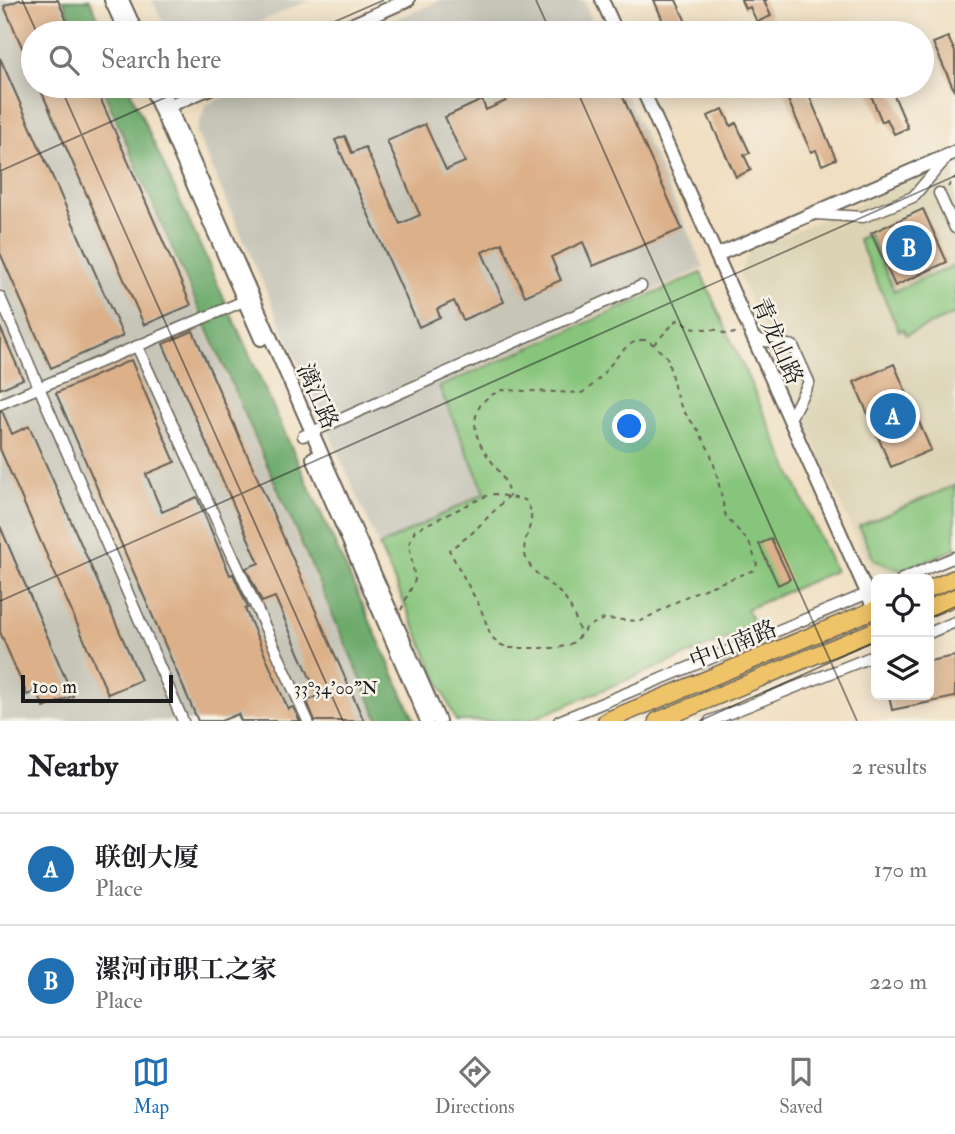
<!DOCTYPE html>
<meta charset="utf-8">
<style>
body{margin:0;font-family:"IM FELL Double Pica","Noto Serif SC",serif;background:#f2f2f2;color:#202124}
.controls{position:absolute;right:21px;bottom:21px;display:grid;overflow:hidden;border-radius:10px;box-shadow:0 4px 18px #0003}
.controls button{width:63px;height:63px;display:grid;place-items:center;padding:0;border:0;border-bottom:2px solid #e0e0e0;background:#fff;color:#202124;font:35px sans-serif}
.scale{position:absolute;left:21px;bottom:18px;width:152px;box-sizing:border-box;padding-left:7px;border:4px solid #1c1c1c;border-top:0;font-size:19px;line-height:24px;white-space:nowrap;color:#1c1c1c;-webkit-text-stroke:5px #f7f3e8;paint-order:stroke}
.you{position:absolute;left:630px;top:427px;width:24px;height:24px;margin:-18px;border:5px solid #fff;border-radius:50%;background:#1a73e8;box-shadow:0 0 0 10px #1a73e833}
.badge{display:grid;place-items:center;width:46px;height:46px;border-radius:50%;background:#1f6fb2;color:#fff;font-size:23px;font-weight:700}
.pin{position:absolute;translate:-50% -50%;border:4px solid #fff;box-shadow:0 2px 7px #0006}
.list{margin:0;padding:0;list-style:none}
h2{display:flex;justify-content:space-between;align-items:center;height:91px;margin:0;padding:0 28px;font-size:30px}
h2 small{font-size:23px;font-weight:400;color:#757577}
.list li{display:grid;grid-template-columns:46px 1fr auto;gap:21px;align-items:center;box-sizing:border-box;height:112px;padding:0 28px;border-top:2px solid #e0e0e0}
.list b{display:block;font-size:26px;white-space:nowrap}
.list p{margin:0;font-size:23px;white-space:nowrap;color:#757577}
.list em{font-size:23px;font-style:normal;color:#757577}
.icon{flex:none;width:38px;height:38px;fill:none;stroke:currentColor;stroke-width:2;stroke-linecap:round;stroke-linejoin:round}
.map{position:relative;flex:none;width:955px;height:721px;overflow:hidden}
.search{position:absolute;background:#fff;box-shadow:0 4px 18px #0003;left:21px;right:21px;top:21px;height:77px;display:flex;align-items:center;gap:18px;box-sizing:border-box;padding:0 24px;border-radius:38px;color:#757577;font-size:26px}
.sheet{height:315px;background:#fff}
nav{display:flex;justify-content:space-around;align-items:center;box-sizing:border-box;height:98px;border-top:2px solid #e0e0e0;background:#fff;font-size:19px;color:#757577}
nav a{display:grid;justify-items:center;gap:4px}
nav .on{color:#1f6fb2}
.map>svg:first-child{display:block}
.built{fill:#dcd3b4}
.industrial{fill:#c6c5b8}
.green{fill:#87c57c;stroke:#52704c;stroke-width:2}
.forest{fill:#6daa6c;stroke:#446344;stroke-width:2}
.building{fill:#dcb089}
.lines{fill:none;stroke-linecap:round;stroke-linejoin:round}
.minor-casing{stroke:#666056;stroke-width:13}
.tertiary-casing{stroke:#666056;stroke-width:16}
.primary-casing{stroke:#666056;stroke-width:19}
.path{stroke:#666056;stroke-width:2;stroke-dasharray:5 5;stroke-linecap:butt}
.minor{stroke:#fff;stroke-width:10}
.tertiary{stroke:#fff;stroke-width:12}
.primary{stroke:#efc469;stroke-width:16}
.ticks{fill:none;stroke:#1c1c1c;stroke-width:2;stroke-opacity:0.45}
.labels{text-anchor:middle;stroke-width:5;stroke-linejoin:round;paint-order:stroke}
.street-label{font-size:23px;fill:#1c1c1c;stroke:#f7f3e8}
.ticks-label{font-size:18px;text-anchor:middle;fill:#1c1c1c;stroke:#f7f3e8;stroke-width:5;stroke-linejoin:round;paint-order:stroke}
</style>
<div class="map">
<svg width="955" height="721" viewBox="0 0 955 721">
<rect width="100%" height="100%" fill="#f7f3e8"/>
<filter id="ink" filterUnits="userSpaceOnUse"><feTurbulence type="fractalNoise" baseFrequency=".0143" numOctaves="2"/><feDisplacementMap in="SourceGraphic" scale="14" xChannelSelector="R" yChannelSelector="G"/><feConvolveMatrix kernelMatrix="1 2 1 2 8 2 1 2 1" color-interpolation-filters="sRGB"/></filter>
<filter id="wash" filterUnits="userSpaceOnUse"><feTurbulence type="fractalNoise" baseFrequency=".00686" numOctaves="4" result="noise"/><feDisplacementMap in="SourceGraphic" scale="28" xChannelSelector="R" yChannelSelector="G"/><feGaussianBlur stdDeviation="1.57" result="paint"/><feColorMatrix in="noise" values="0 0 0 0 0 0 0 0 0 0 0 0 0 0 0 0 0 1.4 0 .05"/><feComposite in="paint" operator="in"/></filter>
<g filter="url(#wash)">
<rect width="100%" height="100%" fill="#f0dfc2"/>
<path class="built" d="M955,161V552L899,576L868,565L739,275L749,251Z"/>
<path class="industrial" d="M0,0H60L74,33H33V86H98L377,721H0Z
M152,0H310L234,33H168Z
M441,0H583L598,33H366Z
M249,86H622L704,268L437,386L484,492L379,546L196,132L206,105Z"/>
<path class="green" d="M869,234L894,291L955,265V314L906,335L903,329L899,331L858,239Z
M701,273L835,571L747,609L755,627L528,721H456L379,546L485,493L439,387Z
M955,485V549L902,571L874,560L859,526Z"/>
<path class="forest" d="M63,0H90L105,33H77Z
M101,86H128L415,721H379Z"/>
<g id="blocks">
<path class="building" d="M19,0H58L72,33H33V72L4,6Z
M654,0H676L691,33H668Z
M741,0H767L764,1L771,16L757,22L750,7L745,9Z
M948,37L955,52V92L933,43Z
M0,58L123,336L51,368L0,253Z
M39,86H95L191,305L144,325Z
M499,86H618L682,229L593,266L583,242L551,257L561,280L525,296L502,243L482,252L504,302L463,320L454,301L437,309L440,317L419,327L335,140L345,136L352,153L365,147L400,224L420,215L387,141L425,124L446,170L465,162L445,117L482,100L486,110L506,101Z
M786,86H805L836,159L822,165L816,150L811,152L784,91L787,90Z
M867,86H890L908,128L894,134L887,119L882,122Z
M723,109L731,126L736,123L750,153L744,155L751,170L736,177L708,116Z
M923,209L947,262L895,286L871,233Z
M0,327L23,379L0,389Z
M193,331L364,721H315L307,701L318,696L275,597L262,602L246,568L259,563L163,344Z
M131,360L175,462L146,474L162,512L197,497L230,575L233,574L248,608L245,609L288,709L293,707L300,721H241L238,714L221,721H198L56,393Z
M894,364L931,450L891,467L854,382Z
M0,411H2L12,434L29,426L141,680L108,694L0,449Z
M0,526L73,696L44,708L37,691L27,695L0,632Z
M771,539L790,579L778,585L759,544Z
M955,656V697L892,710L889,695H929V661Z"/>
</g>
</g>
<g filter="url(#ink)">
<use href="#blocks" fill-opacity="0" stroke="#666056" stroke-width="2"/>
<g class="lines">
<defs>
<path id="minor" d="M939,193L955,228
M815,214L863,217L913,197L948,156
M0,297L183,721
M754,339L793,346L809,382L790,419
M137,346L308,721
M0,404L244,301
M303,436L641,286
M902,579L955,557
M929,633L955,622
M559,721L876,590
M710,721L876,655"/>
<path id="tertiary" d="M111,0L126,33
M122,0L137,33
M602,0L617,33
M333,33L408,0
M150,86L261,339
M160,86L439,721
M641,86L876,613
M164,108L215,86
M717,255L955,152
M313,458L427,721"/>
<path id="primary" d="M929,589L955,578
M929,608L955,597
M606,721L876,609
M657,721L876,630"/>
</defs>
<use href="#minor" class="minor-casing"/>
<use href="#tertiary" class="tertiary-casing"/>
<use href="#primary" class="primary-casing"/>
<path class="path" d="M948,187L955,177
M641,340H648L667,357L676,394L682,409L698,430L710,452L716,471L726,517L749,542L757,564L754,570L691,594L641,621L604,619L595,623L586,628L574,642L568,645L558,648H509L499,644L491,636L480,607L449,550L470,535L509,496C505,465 470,451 476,416C479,402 489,395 502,390L581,393C605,381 619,343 641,340Z
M654,344L677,320L695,328L717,330L727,335L738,332
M401,610L415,580L409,544L415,530L488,495L495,494L525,500C542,521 518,537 526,558C532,574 549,582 561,594C571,605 576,619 580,634"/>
<use href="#minor" class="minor"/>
<use href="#tertiary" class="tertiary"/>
<use href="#primary" class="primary"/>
</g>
</g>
<path class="ticks" d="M22,0L37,33M536,0L551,33M309,33L384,0M60,86L343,721M575,86L857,721M0,171L191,86M0,601L955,176M929,619L955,607M699,721L876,642"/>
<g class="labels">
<g class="street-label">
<text transform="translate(778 341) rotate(66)" y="8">青龙山路</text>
<text transform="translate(318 396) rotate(66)" y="8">漓江路</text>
<text transform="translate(733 644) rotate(-22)" y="8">中山南路</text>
</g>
</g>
<g class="ticks-label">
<text x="336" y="694">33°34'00"N</text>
</g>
</svg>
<div class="controls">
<button><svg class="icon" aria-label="locate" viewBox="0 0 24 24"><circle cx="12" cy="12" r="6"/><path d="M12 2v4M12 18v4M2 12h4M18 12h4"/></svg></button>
<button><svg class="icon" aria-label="layers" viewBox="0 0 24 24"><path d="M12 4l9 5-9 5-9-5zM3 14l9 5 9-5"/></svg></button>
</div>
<div class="scale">100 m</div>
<div class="you"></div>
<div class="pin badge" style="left:893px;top:416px">A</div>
<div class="pin badge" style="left:909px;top:248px">B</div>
<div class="search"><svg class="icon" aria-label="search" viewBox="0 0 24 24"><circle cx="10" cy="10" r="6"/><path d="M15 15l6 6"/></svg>Search here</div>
</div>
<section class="sheet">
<h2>Nearby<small>2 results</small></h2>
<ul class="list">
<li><span class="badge">A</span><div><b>联创大厦</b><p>Place</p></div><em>170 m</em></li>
<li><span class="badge">B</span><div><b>漯河市职工之家</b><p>Place</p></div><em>220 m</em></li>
</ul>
</section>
<nav>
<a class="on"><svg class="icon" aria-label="map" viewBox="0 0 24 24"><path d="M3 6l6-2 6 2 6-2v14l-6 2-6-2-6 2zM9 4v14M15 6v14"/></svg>Map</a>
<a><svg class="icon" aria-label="directions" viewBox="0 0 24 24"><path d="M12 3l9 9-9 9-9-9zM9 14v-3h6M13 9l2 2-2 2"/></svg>Directions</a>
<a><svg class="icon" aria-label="saved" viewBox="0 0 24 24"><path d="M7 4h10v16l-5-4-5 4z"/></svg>Saved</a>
</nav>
